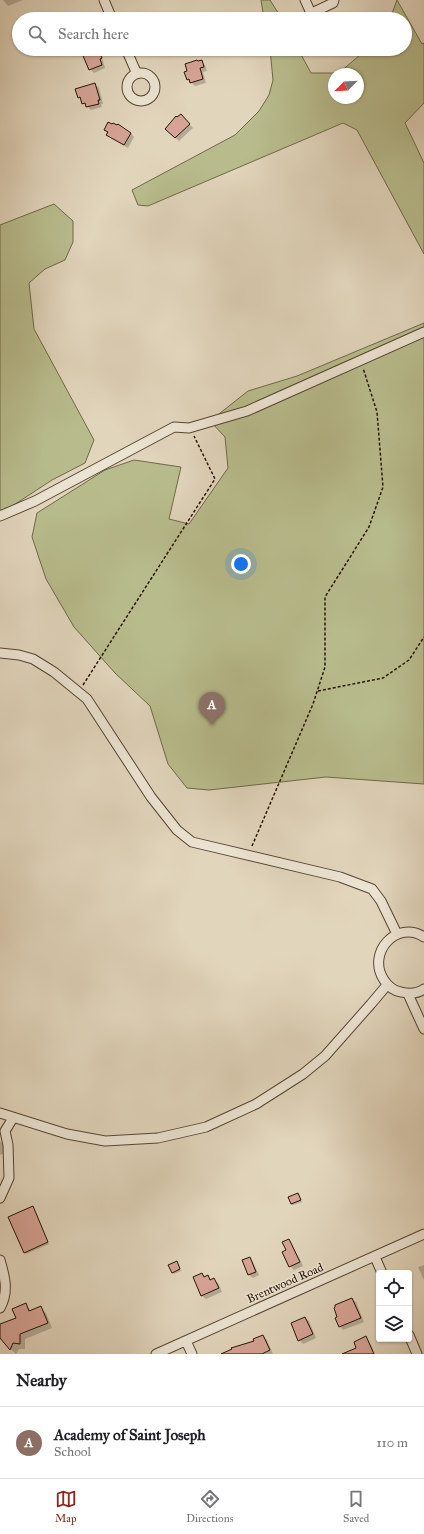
<!DOCTYPE html>
<style>
body{margin:0;font-family:"IM FELL Great Primer",serif;background:#f2f2f2;color:#202124}
.controls{position:absolute;right:12px;bottom:12px;display:grid;overflow:hidden;border-radius:4px;box-shadow:0 1px 3px #0004}
.controls button{width:36px;height:36px;display:grid;place-items:center;padding:0;border:0;border-bottom:1px solid #e0e0e0;background:#fff;color:#202124;font:20px sans-serif}
.compass{position:absolute;left:328px;top:68px;width:36px;height:36px;border-radius:50%;background:#fff;box-shadow:0 1px 3px #0004;rotate:246deg}
.you{position:absolute;left:241px;top:564px;width:14px;height:14px;margin:-10px;border:3px solid #fff;border-radius:50%;background:#1a73e8;box-shadow:0 0 0 6px #1a73e833}
.badge{display:grid;place-items:center;width:26px;height:26px;border-radius:50%;background:#8f2418;color:#fff;font-size:13px;font-weight:700}
.pin{position:absolute;translate:-50% -33px;filter:drop-shadow(0 1px 2px #0008)}
.pin::after{content:'';position:absolute;top:21px;width:14px;height:12px;background:inherit;clip-path:polygon(0 0,100% 0,50% 100%)}
.list{margin:0;padding:0;list-style:none}
h2{display:flex;justify-content:space-between;align-items:center;height:52px;margin:0;padding:0 16px;font-size:17px}
h2 small{font-size:13px;font-weight:400;color:#757577}
.list li{display:grid;grid-template-columns:26px 1fr auto;gap:12px;align-items:center;box-sizing:border-box;height:72px;padding:0 16px;border-top:1px solid #e0e0e0}
.list b{display:block;font-size:15px;white-space:nowrap}
.list p{margin:0;font-size:13px;white-space:nowrap;color:#757577}
.list em{font-size:13px;font-style:normal;color:#757577}
.icon{flex:none;width:22px;height:22px;fill:none;stroke:currentColor;stroke-width:2;stroke-linecap:round;stroke-linejoin:round}
.map{position:relative;flex:none;width:424px;height:1354px;overflow:hidden}
.search{position:absolute;background:#fff;box-shadow:0 1px 3px #0004;left:12px;right:12px;top:12px;height:44px;display:flex;align-items:center;gap:10px;box-sizing:border-box;padding:0 14px;border-radius:22px;color:#757577;font-size:15px}
.sheet{height:124px;background:#fff}
nav{display:flex;justify-content:space-around;align-items:center;box-sizing:border-box;height:56px;border-top:1px solid #e0e0e0;background:#fff;font-size:11px;color:#757577}
nav a{display:grid;justify-items:center;gap:2px}
nav .on{color:#8f2418}
.map>svg:first-child{display:block}
.green{fill:#b8bc8d;stroke:#70684a;fill-rule:evenodd}
.shadow{fill:#0003}
.building{fill:#d6a496;stroke:#291306}
.lines{fill:none;stroke-linecap:round;stroke-linejoin:round}
.minor-casing{stroke:#574434;stroke-width:11}
.path{stroke:#291306;stroke-width:1.5;stroke-dasharray:3 2;stroke-linecap:butt}
.minor{stroke:#ece4d3;stroke-width:9}
.labels{text-anchor:middle;stroke-width:3;stroke-linejoin:round;paint-order:stroke}
.street-label{font-size:12px;fill:#291306;stroke:#ece4d3}
</style>
<div class="map">
<svg width="424" height="1354" viewBox="0 0 424 1354">
<rect width="100%" height="100%" fill="#e1d5bc"/>
<filter id="stains"><feTurbulence type="fractalNoise" baseFrequency=".005" numOctaves="4"/><feColorMatrix values="0 0 0 0 .2 0 0 0 0 .09 0 0 0 0 .02 0 0 0 .5 -.17"/></filter>
<radialGradient id="worn" r=".72"><stop offset=".6" stop-color="#630" stop-opacity="0"/><stop offset="1" stop-color="#630" stop-opacity=".3"/></radialGradient>
<path class="green" d="M261,0H270L282,19H264Z
M397,0L422,44L424,43V103L405,123L424,163V254L357,130L343,123L148,206L138,205L132,190L235,135L259,111L269,95L273,80L270,49H298L311,73H339L367,49H405V19H390ZM334,74H358V98H334Z
M54,204L73,221V242L65,260L45,269L29,283L34,329L94,440L85,463L52,480L0,514V225Z
M424,323V784L326,777L209,790L187,788L168,764L150,706L115,673L74,627L46,579L32,537L37,513L105,470L134,460L181,467L169,519L189,524L228,468L225,437L210,421L248,391L297,376Z"/>
<path class="shadow" d="M3,0H23L8,6Z
M80,16L83,19H73Z
M81,49H97L101,54L105,68L94,73L90,69Z
M201,61L205,65L207,71L203,72L206,83L195,86L188,79L198,62Z
M95,84L99,88L103,104H101L102,107L91,110L79,97Z
M181,115L193,128L179,141L167,129Z
M105,130L131,133L134,137L128,148L111,138Z
M0,1141L3,1144L5,1153L0,1155Z
M298,1194L302,1202L293,1205L291,1204Z
M34,1209L49,1244L26,1254L25,1252Z
M289,1240L292,1244L303,1266L294,1270L290,1266L287,1251Z
M250,1258L253,1262L259,1275L253,1278L249,1275Z
M178,1264L181,1271L174,1274L173,1273Z
M424,1265V1280L418,1267Z
M202,1274L206,1277L208,1276L212,1281L214,1280L218,1283L222,1292L206,1299L202,1296L194,1278Z
M352,1299L356,1302L364,1322L343,1330L340,1326L339,1317Z
M25,1304L31,1311L41,1308L46,1313L52,1328L25,1339V1349H19L16,1354L2,1341L0,1337V1325L17,1318Z
M305,1318L309,1321L316,1338L303,1344L299,1340Z
M263,1336L267,1340L273,1354H230L255,1342Z
M366,1338L369,1341L375,1354H351Z"/>
<path class="building" d="M86,49H98L102,58L100,59L102,65L89,70L81,51Z
M197,60L198,61L202,60L204,67L200,68L203,79L190,83L189,79L187,80L184,72L187,71L185,64Z
M95,83L100,100H98L99,104L86,107L85,103L82,104L80,97L78,98L75,89Z
M181,114L190,124L175,138L165,129L176,116L177,117Z
M108,122L112,124L113,123L117,125L118,124L131,133L124,145L106,135L108,132L104,130Z
M298,1193L301,1200L291,1204L288,1197Z
M33,1206L48,1242L24,1253L8,1217Z
M289,1239L300,1262L289,1267L282,1252L286,1250L282,1242Z
M250,1257L256,1272L248,1275L242,1260Z
M177,1261L180,1269L172,1273L168,1265Z
M202,1273L204,1277L208,1275L210,1280L214,1278L219,1288L201,1296L193,1277Z
M352,1298L361,1318L339,1327L335,1318L337,1317L334,1308L335,1307V1305Z
M26,1303L29,1311L41,1306L48,1323L20,1334V1344L13,1343L10,1350L0,1338V1324L16,1318L12,1309Z
M305,1317L313,1334L298,1341L291,1323Z
M263,1335L270,1350L262,1354H221L232,1349L231,1348L254,1341L253,1339Z
M366,1336L374,1354H342L356,1348L354,1342Z"/>
<g class="lines">
<defs>
<path id="minor" d="M104,0L112,19
M305,0L310,11L314,12L333,3L334,0
M126,49L137,74
M127 87a14 14 0 1 1 28 0a14 14 0 1 1-28 0Z
M0,516L35,501L174,427L189,428L247,411L424,332
M0,653L19,655L33,659L54,672L87,699L151,797L177,830L192,842L340,877L372,889L381,901L397,934
M424,937C397,919 366,953 384,980C388,986 394,991 401,992C409,994 417,994 424,989
M408,994L424,1029
M0,1113L67,1134L105,1141L158,1138L206,1127L256,1104L303,1074L325,1056L371,1004L387,985
M0,1198L9,1178L8,1145L5,1131L13,1118
M375,1257L382,1273
M0,1260C5,1277 9,1292 0,1308
M409,1335L417,1354
M186,1341L192,1354
M156,1354L424,1234"/>
</defs>
<use href="#minor" class="minor-casing"/>
<path class="path" d="M83,685L215,479L194,436
M318,691L383,678L409,660L424,637
M252,846L313,704L325,667V597L369,527L383,487L377,412L363,368"/>
<use href="#minor" class="minor"/>
</g>
<g class="labels">
<g class="street-label">
<text transform="translate(285 1283) rotate(-24)" y="4">Brentwood Road</text>
</g>
</g>
<rect width="100%" height="100%" filter="url(#stains)"/>
<rect width="100%" height="100%" fill="url(#worn)"/>
</svg>
<div class="controls">
<button><svg class="icon" aria-label="locate" viewBox="0 0 24 24"><circle cx="12" cy="12" r="6"/><path d="M12 2v4M12 18v4M2 12h4M18 12h4"/></svg></button>
<button><svg class="icon" aria-label="layers" viewBox="0 0 24 24"><path d="M12 4l9 5-9 5-9-5zM3 14l9 5 9-5"/></svg></button>
</div>
<svg class="compass" viewBox="-18 -18 36 36"><path d="M0-13l5 13h-10z" fill="#e53935"/><path d="M0 13l5-13h-10z" fill="#757577"/></svg>
<div class="you"></div>
<div class="pin badge" style="left:212px;top:725px;background:#8d6e63">A</div>
<div class="search"><svg class="icon" aria-label="search" viewBox="0 0 24 24"><circle cx="10" cy="10" r="6"/><path d="M15 15l6 6"/></svg>Search here</div>
</div>
<section class="sheet">
<h2>Nearby<small></small></h2>
<ul class="list">
<li><span class="badge" style="background:#8d6e63">A</span><div><b>Academy of Saint Joseph</b><p>School</p></div><em>110 m</em></li>
</ul>
</section>
<nav>
<a class="on"><svg class="icon" aria-label="map" viewBox="0 0 24 24"><path d="M3 6l6-2 6 2 6-2v14l-6 2-6-2-6 2zM9 4v14M15 6v14"/></svg>Map</a>
<a><svg class="icon" aria-label="directions" viewBox="0 0 24 24"><path d="M12 3l9 9-9 9-9-9zM9 14v-3h6M13 9l2 2-2 2"/></svg>Directions</a>
<a><svg class="icon" aria-label="saved" viewBox="0 0 24 24"><path d="M7 4h10v16l-5-4-5 4z"/></svg>Saved</a>
</nav>
